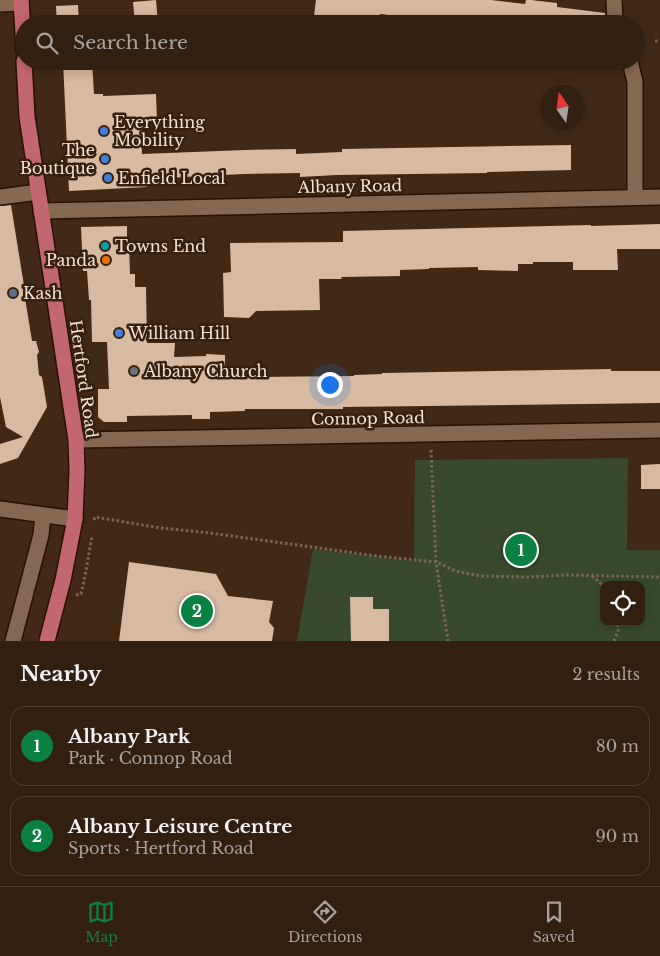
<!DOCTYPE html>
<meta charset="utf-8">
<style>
body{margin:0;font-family:"Libre Baskerville",serif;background:#3d2c1e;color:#f1f3f6}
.controls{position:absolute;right:15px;bottom:15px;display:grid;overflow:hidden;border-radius:10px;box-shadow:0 2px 12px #0003}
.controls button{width:45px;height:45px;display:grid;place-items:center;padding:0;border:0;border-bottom:1px solid #4d3d30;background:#321f10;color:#f1f3f6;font:25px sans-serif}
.compass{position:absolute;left:540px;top:85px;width:45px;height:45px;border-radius:50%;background:#321f10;box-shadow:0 2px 12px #0003;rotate:347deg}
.you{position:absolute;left:329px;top:384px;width:18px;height:18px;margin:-12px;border:4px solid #fff;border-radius:50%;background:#1a73e8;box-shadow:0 0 0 8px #1a73e833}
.badge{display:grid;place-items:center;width:32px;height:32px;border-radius:50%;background:#0b8043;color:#fff;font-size:16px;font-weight:700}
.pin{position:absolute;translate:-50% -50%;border:2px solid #fff;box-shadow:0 1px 5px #0006}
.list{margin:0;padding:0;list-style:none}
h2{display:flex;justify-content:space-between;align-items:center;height:65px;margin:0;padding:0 20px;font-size:21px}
h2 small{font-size:16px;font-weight:400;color:#a8a29f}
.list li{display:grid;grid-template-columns:32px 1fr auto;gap:15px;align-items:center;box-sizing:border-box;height:80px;margin:0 10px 10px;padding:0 10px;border:1px solid #4d3d30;border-radius:15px}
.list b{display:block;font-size:19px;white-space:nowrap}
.list p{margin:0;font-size:16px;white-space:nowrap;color:#a8a29f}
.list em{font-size:16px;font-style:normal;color:#a8a29f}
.icon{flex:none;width:28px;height:28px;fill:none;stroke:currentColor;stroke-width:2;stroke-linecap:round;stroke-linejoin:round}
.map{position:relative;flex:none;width:660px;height:641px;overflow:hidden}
.search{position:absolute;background:#321f10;box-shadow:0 2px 12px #0003;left:15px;right:15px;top:15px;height:55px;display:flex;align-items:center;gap:12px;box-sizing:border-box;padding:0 18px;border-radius:28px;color:#a8a29f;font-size:19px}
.sheet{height:245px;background:#321f10}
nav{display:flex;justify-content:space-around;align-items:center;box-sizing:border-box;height:70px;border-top:1px solid #4d3d30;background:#321f10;font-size:14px;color:#a8a29f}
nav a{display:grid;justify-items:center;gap:2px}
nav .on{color:#0b8043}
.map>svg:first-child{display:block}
.green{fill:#394a2c;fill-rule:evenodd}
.building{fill:#d8b9a1}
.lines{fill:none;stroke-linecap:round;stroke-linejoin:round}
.minor-casing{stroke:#281100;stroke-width:18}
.major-casing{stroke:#281100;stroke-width:18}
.path{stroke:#7b6553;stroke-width:3;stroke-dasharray:2.5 2.5;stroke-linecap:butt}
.minor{stroke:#856852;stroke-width:15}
.major{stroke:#c2666f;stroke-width:15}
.shop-dot{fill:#3f7fe0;stroke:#371f0b;stroke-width:2}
.culture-dot{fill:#0f9aa8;stroke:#371f0b;stroke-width:2}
.food-dot{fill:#e8710a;stroke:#371f0b;stroke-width:2}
.service-dot{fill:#5c6f8a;stroke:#371f0b;stroke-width:2}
.worship-dot{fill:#6b7280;stroke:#371f0b;stroke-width:2}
.labels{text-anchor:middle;stroke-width:5;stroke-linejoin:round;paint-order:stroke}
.poi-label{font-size:16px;fill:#f2e2d5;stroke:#371f0b;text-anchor:start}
.street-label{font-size:16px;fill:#f2e2d5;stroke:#371f0b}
</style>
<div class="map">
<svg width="660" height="641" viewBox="0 0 660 641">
<rect width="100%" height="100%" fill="#422915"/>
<path class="green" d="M628,458L627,550H660V641H297L313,549L414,561L415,460ZM604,585H641V622H604Z"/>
<path class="building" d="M156,0L158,24H135L133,2Z
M316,0H491L525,4L526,0H531L557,3V7L605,13V24H428L429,20L380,14L378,24H313Z
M78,5L79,24H57L56,6Z
M63,61H92L94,94H103V96L156,94L157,120H141L142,154L245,150L296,149V154L342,152V149L571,145V170L487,172V173L337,175L300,177V173L243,174L147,179V187L69,191Z
M11,205L26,298H25L32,341H36L39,352L37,355L39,375L42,377L47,407L18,458L0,464V444L23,437L6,427L0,397V206Z
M660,224V249H617L618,270H573V262H533V264H518V271L478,270V267L429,268V269L400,270V276L341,277L342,279H319L320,310L256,311L249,318L224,317L223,273L231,272L230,243L343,242V231L591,225V226Z
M127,226V243H129L130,274H135V287H146L147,343H175L174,357L206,356V354L225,355V367H245V377L354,376V375L382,374V373L553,370L611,369V371H660V403L343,407V409H245V411L210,412V419H192V415L127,416V422H104L98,417V389H109L107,342H92L91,300H89L87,271H83L81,227Z
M660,464V489H641V465Z
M129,562L216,574L228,596L273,601L269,622L274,628L272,641H119Z
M350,597H373V609H389V641H351Z"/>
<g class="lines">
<defs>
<path id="minor" d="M614,0L615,24
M0,4L21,3
M630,61L635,82V197
M0,197L38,192
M41,211L660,197
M76,440L660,430
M0,509L75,519
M13,641L41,535L43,515"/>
<path id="major" d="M21,0L24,50
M24,61L27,117L30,136L76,440L77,470L75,519L63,580L47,641"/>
</defs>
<use href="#minor" class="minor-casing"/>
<use href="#major" class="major-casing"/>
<path class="path" d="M655,41H660
M431,450L436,562L448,641
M94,520L95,517L161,528L210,533L377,556L436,562L456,571L480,576L528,577L567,575L660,577
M592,576L604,586
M76,595L81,594L85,576L92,536
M614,641L618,631L617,622"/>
<use href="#minor" class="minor"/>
<use href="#major" class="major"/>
</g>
<g class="shop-dot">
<circle cx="104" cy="131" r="5"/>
<circle cx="105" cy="159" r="5"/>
<circle cx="108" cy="178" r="5"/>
<circle cx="119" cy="333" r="5"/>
</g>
<circle class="culture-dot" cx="105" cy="246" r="5"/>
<circle class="food-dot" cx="106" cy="260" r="5"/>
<circle class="service-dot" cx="13" cy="293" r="5"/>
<circle class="worship-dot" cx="134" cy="371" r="5"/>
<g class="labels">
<g class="poi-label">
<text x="114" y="128">Everything<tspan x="114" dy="18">Mobility</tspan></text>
<text x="95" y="156" text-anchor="end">The<tspan x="95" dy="18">Boutique</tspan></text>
<text x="118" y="184">Enfield Local</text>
<text x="115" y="252">Towns End</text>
<text x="96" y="266" text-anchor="end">Panda</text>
<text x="23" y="299">Kash</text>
<text x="129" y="339">William Hill</text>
<text x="144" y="377">Albany Church</text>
</g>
<g class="street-label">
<text transform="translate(350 186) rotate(-1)" y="6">Albany Road</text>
<text transform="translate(84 379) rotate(82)" y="6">Hertford Road</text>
<text transform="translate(368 418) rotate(-1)" y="6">Connop Road</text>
</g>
</g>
</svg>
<div class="controls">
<button><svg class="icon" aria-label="locate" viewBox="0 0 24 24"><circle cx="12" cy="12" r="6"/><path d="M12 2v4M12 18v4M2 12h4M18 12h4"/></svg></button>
</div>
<svg class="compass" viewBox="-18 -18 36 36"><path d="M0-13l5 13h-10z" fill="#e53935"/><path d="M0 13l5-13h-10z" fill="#a8a29f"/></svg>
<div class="you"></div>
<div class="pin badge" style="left:521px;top:550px">1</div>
<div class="pin badge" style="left:197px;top:611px">2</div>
<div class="search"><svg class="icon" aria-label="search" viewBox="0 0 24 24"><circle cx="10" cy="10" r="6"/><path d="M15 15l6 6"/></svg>Search here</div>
</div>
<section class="sheet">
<h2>Nearby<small>2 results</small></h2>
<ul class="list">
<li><span class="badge">1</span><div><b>Albany Park</b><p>Park · Connop Road</p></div><em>80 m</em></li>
<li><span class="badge">2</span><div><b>Albany Leisure Centre</b><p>Sports · Hertford Road</p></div><em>90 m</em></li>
</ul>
</section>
<nav>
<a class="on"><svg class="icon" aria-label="map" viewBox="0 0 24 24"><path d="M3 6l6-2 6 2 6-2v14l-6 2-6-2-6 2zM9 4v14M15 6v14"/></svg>Map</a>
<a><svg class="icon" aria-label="directions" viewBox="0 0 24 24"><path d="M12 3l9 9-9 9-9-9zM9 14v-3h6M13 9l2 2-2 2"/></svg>Directions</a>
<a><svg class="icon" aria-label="saved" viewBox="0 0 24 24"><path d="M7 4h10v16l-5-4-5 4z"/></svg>Saved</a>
</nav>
